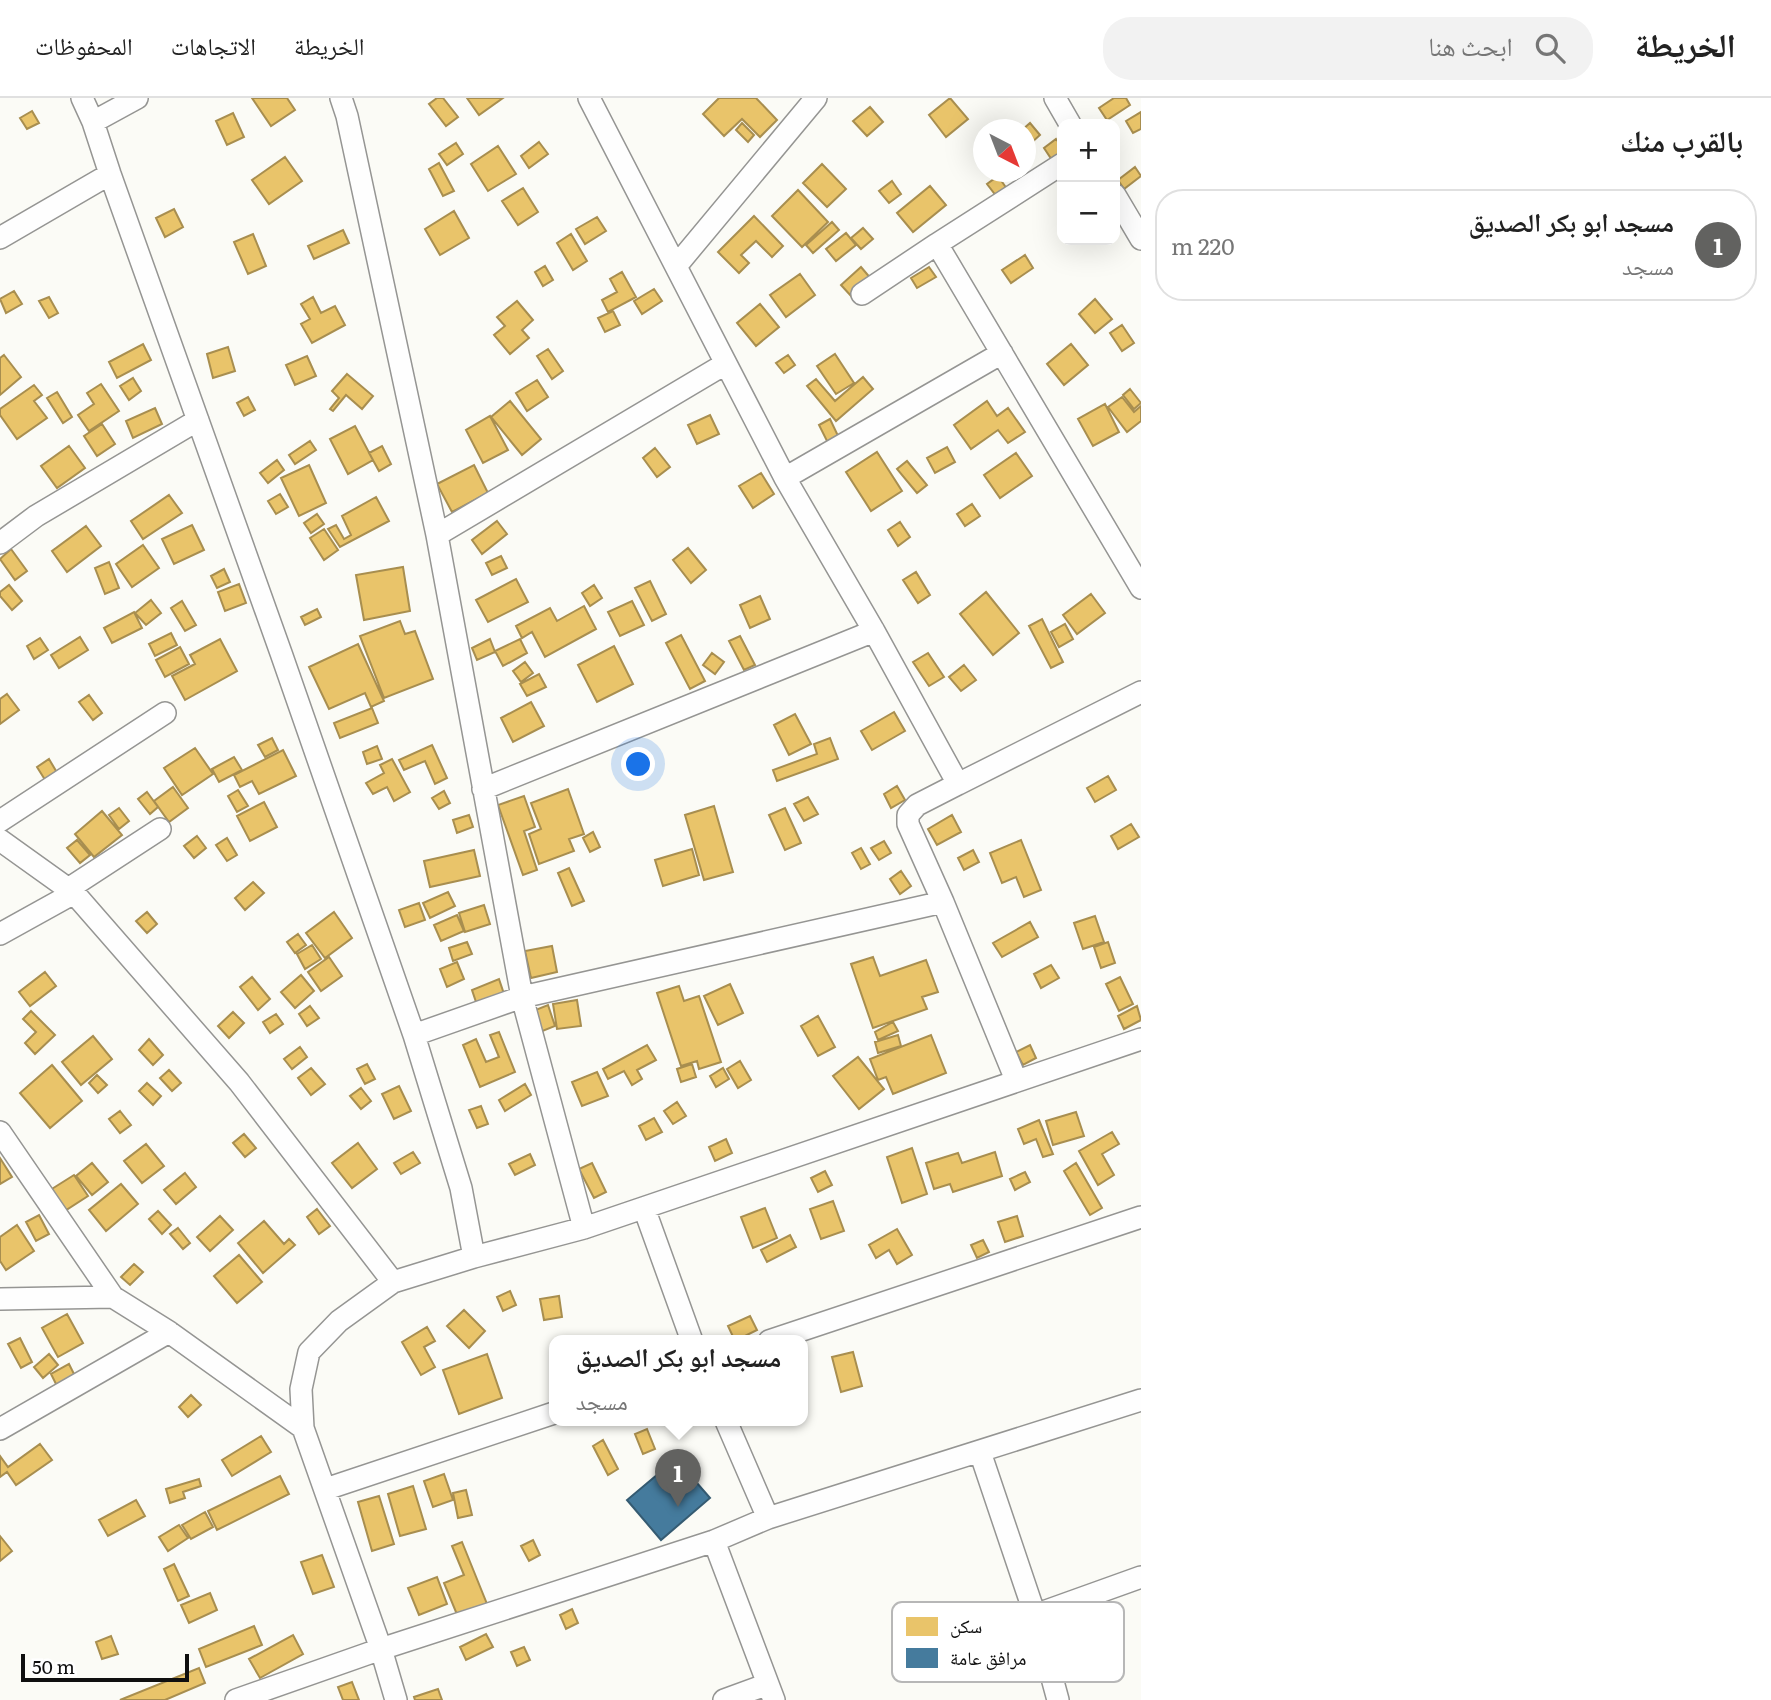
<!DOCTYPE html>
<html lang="ar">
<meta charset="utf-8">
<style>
body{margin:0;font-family:Literata,"Noto Naskh Arabic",serif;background:#f2f2f2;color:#222;direction:rtl}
.controls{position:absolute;right:21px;top:21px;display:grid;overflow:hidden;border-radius:14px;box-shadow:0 7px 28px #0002}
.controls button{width:63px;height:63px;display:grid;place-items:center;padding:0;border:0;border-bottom:2px solid #e0e0e0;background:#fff;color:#222;font:35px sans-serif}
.compass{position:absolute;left:973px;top:21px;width:63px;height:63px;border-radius:50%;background:#fff;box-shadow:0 7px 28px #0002;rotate:138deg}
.scale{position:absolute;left:21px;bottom:18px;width:168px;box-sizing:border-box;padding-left:7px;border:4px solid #0f0f0f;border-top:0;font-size:19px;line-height:24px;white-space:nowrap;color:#0f0f0f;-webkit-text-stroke:5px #fff;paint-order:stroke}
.you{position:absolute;left:639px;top:667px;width:24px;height:24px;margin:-18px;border:5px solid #fff;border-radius:50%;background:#1a73e8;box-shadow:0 0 0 10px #1a73e833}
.badge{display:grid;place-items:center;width:46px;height:46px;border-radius:50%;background:#626260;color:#fff;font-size:23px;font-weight:700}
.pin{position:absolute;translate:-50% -58px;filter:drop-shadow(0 2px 4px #0008)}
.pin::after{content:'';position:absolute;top:37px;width:24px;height:21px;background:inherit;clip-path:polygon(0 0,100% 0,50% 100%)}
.popup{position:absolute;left:549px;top:1237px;width:259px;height:91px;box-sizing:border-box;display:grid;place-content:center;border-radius:14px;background:#fff;filter:drop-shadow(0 2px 5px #0005);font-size:23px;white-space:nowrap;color:#767676}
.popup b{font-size:26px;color:#222}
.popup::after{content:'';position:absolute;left:50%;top:100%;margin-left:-14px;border:14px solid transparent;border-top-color:#fff}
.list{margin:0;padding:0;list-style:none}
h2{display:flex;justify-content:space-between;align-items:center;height:91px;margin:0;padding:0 28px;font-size:30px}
h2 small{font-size:23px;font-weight:400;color:#767676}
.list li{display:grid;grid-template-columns:46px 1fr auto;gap:21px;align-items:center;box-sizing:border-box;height:112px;margin:0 14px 14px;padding:0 14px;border:2px solid #e0e0e0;border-radius:28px}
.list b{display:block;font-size:26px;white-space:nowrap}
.list p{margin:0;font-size:23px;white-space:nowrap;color:#767676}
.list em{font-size:23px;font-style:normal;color:#767676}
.icon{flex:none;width:38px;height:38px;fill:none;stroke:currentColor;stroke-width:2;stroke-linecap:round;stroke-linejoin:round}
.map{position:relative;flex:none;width:1141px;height:1602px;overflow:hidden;direction:ltr}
header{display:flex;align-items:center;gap:42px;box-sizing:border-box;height:98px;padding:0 35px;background:#fff;border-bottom:2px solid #e0e0e0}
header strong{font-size:33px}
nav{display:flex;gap:38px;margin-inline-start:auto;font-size:24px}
.search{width:490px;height:63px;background:#f2f2f2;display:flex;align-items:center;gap:18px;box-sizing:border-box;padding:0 24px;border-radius:28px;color:#767676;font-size:26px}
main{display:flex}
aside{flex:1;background:#fff}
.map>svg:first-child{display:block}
.homes{fill:#e9c46a;stroke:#a88e4f;stroke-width:2}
.public{fill:#457b9d;stroke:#355b72;stroke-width:2}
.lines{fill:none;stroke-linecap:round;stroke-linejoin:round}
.street-casing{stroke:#959593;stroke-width:24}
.street{stroke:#fefefe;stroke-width:21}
.key{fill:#fff;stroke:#b7b7b7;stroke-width:2}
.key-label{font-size:19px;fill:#0f0f0f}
</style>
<header>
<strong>الخريطة</strong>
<div class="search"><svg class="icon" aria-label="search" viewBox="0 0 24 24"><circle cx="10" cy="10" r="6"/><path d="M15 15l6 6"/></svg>ابحث هنا</div>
<nav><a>الخريطة</a><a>الاتجاهات</a><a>المحفوظات</a></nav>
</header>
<main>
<aside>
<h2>بالقرب منك<small></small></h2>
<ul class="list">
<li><span class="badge">1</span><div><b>مسجد ابو بكر الصديق</b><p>مسجد</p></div><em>220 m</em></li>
</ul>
</aside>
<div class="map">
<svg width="1141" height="1602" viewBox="0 0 1141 1602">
<rect width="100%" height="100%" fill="#fbfbf6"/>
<path class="homes" d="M252,0H287L295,12L271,28Z
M437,0H443L458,19L446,28L429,6Z
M467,0H503L479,17Z
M719,0H756L777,22L760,39L742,21L724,38L703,16Z
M950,0L968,21L946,39L929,17Z
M1114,0H1126L1130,7L1107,22L1099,10Z
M870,9L883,24L867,38L853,23Z
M32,13L39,25L27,31L20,20Z
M1141,14V31L1133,35L1126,23Z
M233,15L244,39L227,47L216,23Z
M742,25L754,37L748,44L736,32Z
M1030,25L1040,37L1030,46L1026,41V32H1022Z
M1056,41L1062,49V55L1052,62L1044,50Z
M539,44L548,56L529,70L521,58Z
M456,45L463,56L447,67L439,56Z
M498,48L516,76L488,93L471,66Z
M285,59L302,83L269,106L252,82Z
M439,65L454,93L443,98L429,71Z
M822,66L846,91L827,109L803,85Z
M1135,69L1141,78L1124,91L1118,82Z
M998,78L1007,91L997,99L987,86Z
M892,83L901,96L889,105L879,93Z
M930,88L946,107L913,134L897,115Z
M523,90L538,114L518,127L502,103Z
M798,92L828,124L802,149L772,118Z
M174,111L183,129L165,139L156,120Z
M454,113L469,140L440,157L425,131Z
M754,118L783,148L772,159L756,143L741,157L749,165L739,175L718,154Z
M597,119L606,133L585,146L576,131Z
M832,124L839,132L813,155L806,147Z
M863,130L873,141L861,151L851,140Z
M343,132L349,145L314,161L308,148Z
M846,135L856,147L836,163L826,151Z
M253,136L266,168L248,176L234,144Z
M571,136L587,163L573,172L557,145Z
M1025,157L1033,170L1011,185L1002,172Z
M545,168L553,182L543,188L535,174Z
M861,169L872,182L852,199L841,187Z
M929,169L936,179L917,190L911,180Z
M622,174L636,199L608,214L602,202L617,194L610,181Z
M800,176L815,197L786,219L770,197Z
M654,191L662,203L642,216L634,203Z
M14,193L22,206L6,215L0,201Z
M49,199L58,215L49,220L39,203Z
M313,199L321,215L335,208L345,227L312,245L301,226L310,221L301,206Z
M1095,201L1112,221L1095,235L1079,216Z
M517,203L533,222L522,232L529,240L510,256L494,237L505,228L497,219Z
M760,206L779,229L756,248L737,225Z
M613,213L620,227L605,234L598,220Z
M1122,227L1134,245L1122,253L1110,235Z
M143,246L151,262L117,280L109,264Z
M1071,246L1088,267L1064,287L1047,266Z
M228,249L235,273L213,280L207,256Z
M548,251L563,273L552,281L537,258Z
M835,256L854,285L836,296L817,268Z
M4,257L21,279L0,297V260Z
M788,257L795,267L784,275L776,265Z
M307,258L316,278L295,287L286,267Z
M347,276L373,298L362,311L346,297L333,313L330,311L339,300L332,293Z
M863,279L873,291L836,323L807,288L816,281L835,303Z
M133,280L141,293L129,302L120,288Z
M537,282L548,299L527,313L516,295Z
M101,286L119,313L89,333L78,317L94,306L87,295Z
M34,287L42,297L34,303L47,320L17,341L0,317V311Z
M1130,291L1141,305L1134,311L1123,297Z
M57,294L72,319L63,325L47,300Z
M248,299L255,312L244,318L237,305Z
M1122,299L1134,314L1141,308V323L1127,334L1108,309Z
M510,303L541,341L522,357L491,319Z
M987,303L997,318L1008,310L1025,334L1008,345L998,332L971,351L954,327Z
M1105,306L1119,334L1093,348L1078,321Z
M155,310L162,326L133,340L126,323Z
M710,317L719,336L697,346L688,327Z
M490,318L508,352L483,365L466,332Z
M830,321L839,340L828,345L819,327Z
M102,326L115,346L97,358L84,338Z
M355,328L373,362L348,376L330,341Z
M310,343L316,352L295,366L289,357Z
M69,348L85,370L57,390L41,368Z
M382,348L391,366L379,373L369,355Z
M947,349L955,364L935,375L927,360Z
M655,350L670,369L657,379L643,360Z
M877,354L902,393L871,413L846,374Z
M1016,355L1032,378L1000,400L984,377Z
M277,362L284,372L268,385L260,375Z
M907,363L927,387L917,395L897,371Z
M309,367L326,405L299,418L281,380Z
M474,367L488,395L452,414L437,386Z
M761,375L774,396L753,410L739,388Z
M280,396L288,409L276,416L268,403Z
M169,397L182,415L143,441L131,423Z
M376,399L389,423L340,449L328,431L336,427L344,441L351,437L342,418Z
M972,406L980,418L965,428L957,416Z
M317,416L324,426L311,435L304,425Z
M497,423L507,436L482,456L472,442Z
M900,424L910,439L898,448L888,432Z
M192,427L204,452L174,466L162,441Z
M86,428L101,448L67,474L52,453Z
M324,431L338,452L324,462L310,440Z
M143,447L159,470L132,489L116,466Z
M688,450L706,472L691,485L673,462Z
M11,451L27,473L15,482L0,461Z
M501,458L507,470L492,477L486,465Z
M109,464L119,490L105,496L95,470Z
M403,469L410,513L364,522L356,477Z
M224,471L230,484L217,490L211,478Z
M916,474L930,497L918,505L903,482Z
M516,481L528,504L488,524L476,502Z
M650,483L666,516L652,523L635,490Z
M239,486L246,505L225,513L218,494Z
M9,487L22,503L12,512L0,498V494Z
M594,487L602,500L590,508L582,495Z
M986,494L1019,535L993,557L960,516Z
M1091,496L1105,515L1077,536L1063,517Z
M760,498L770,521L750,530L740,507Z
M151,502L161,515L146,527L135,515Z
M182,503L196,527L185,533L171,510Z
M632,503L644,527L620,538L608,514Z
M584,508L596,531L545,559L532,534L522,540L516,528L550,510L557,523Z
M317,511L321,519L305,527L301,519Z
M134,514L142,530L112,545L104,530Z
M1042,521L1063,564L1051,570L1029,528Z
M400,523L405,536L415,533L433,581L384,600L360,538Z
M1065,526L1073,541L1059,549L1051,534Z
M171,535L177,547L155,558L149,546Z
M681,537L705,583L690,591L666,545Z
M740,538L755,567L744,572L729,543Z
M80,539L88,552L59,570L51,557Z
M40,540L48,552L34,561L27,548Z
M220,541L237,573L185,602L172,578L195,566L190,557Z
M490,541L495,554L477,562L472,550Z
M520,541L527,555L503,568L495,553Z
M358,546L384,603L371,609L365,595L329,611L309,569Z
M614,548L633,586L597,604L578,567Z
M180,549L189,566L165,579L156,562Z
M712,555L724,564L715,576L703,567Z
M928,555L944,579L929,588L913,564Z
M525,564L533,575L521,584L513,573Z
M964,567L976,582L961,593L949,579Z
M539,576L546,589L527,598L520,586Z
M7,596L19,612L0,626V601Z
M89,597L102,615L93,622L79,604Z
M531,604L544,628L513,644L501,620Z
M372,610L378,625L340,640L334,625Z
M894,614L905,633L872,652L861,633Z
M795,616L811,646L789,657L774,627Z
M272,640L278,652L265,659L258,647Z
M830,640L838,661L777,683L773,672L817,656L814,646Z
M432,647L447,680L435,686L425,663L404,672L399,662Z
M377,648L382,661L367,666L363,654Z
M195,650L213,676L182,697L164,670Z
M283,652L296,678L259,696L252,683L240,689L234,677Z
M234,659L242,672L219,684L212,671Z
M49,661L59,678L47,685L37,669Z
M392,661L410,694L394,703L387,689L373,696L366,685L384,675L380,667Z
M1108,678L1116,692L1095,704L1087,690Z
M897,688L905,702L891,710L884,696Z
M173,689L188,710L169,724L154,703Z
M568,691L584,736L569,741L574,753L539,766L529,736L541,731L531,705Z
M238,692L248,708L237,714L228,698Z
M444,693L450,705L439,711L432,700Z
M147,694L158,709L150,716L138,701Z
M524,698L535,729L524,733L537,772L523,777L498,707Z
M808,699L818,716L804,723L794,706Z
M264,704L277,729L250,743L237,718Z
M714,708L733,774L704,782L685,717Z
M119,710L129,723L119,731L109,717Z
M785,710L801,745L785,752L769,717Z
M102,713L122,737L94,759L75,736Z
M469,717L473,729L457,735L453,722Z
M952,717L961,734L937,747L928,731Z
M1131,726L1139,739L1118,751L1111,738Z
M593,734L600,749L590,754L583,740Z
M197,738L206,750L194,760L184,748Z
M227,740L237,757L227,763L216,747Z
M77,742L90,757L80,765L67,750Z
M1021,742L1041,792L1024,799L1016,779L1002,785L990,755Z
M884,743L891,755L879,762L871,750Z
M861,750L870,766L861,771L852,755Z
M692,751L699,777L663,788L655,762Z
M474,752L480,778L430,789L424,763Z
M973,752L979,764L964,772L958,760Z
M569,770L584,803L572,808L558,775Z
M901,773L911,788L900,796L890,781Z
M253,784L264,795L245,812L235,800Z
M448,794L455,808L430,820L423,805Z
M419,805L425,822L405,829L399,812Z
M484,807L490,826L465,834L459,815Z
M147,814L157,826L147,835L136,823Z
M334,814L352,840L325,860L306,835Z
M457,817L464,833L441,843L434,827Z
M1095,818L1104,844L1083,851L1074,825Z
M1030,824L1038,839L1002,859L993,845Z
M298,836L306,847L295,855L287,844Z
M467,844L472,856L453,863L449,850Z
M1108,844L1115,865L1101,870L1094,849Z
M312,847L321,861L305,871L297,856Z
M552,848L557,874L531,880L525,853Z
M329,859L342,878L321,893L308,874Z
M873,859L880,878L926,862L938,894L922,899L927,911L873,930L851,866Z
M457,864L464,881L447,889L440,871Z
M1051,867L1059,880L1041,890L1034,876Z
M45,874L56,888L30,908L19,894Z
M301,877L314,893L295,910L281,894Z
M252,879L270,901L258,912L240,889Z
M1120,879L1133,906L1119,913L1106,886Z
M499,881L504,896L477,907L472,892Z
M730,886L743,915L718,927L704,898Z
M679,888L684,903L699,898L721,964L699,971L697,963L681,968L657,895Z
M577,902L581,928L557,931L553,906Z
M548,907L555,928L540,934L533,913Z
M310,908L319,920L307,928L299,916Z
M1137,908L1141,922L1124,931L1118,918Z
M31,913L55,937L35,956L25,945L36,934L23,921Z
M233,914L244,925L229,940L218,928Z
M276,916L283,926L270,935L263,924Z
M818,918L835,949L818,958L801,928Z
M893,924L898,933L878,942L875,934Z
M499,934L515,974L480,989L463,947L476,941L486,964L499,959L490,937Z
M898,937L901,948L878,955L875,944Z
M931,937L946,975L893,996L886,979L878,982L870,961Z
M93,938L112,961L81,987L62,964Z
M149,941L163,957L153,967L139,952Z
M647,947L656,962L637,972L642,981L632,987L624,973L608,981L603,971Z
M1030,947L1036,960L1023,967L1016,954Z
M300,949L307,959L292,971L284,961Z
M858,959L884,991L859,1011L833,978Z
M740,963L751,982L738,990L727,971Z
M367,966L375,981L365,986L357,971Z
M692,966L696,979L681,984L677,971Z
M52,967L82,1003L50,1030L20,995Z
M311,970L325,986L311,997L298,980Z
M723,970L729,981L716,989L710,978Z
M169,972L181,985L172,993L160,980Z
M597,974L608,998L582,1008L572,984Z
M97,977L107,987L98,995L89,985Z
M147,985L161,998L153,1007L139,993Z
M525,986L531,997L505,1013L499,1002Z
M399,988L411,1013L394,1021L382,996Z
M361,990L371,1003L361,1011L350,998Z
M677,1004L686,1018L673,1026L664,1013Z
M481,1008L488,1026L477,1030L469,1012Z
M120,1013L131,1027L120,1035L109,1021Z
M1076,1014L1084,1038L1053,1047L1046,1023Z
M654,1020L662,1034L646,1042L639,1028Z
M1039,1022L1053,1056L1043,1059L1036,1041L1024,1046L1018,1031Z
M1112,1034L1119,1046L1102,1056L1114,1077L1098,1087L1079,1053Z
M244,1036L256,1050L245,1059L233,1045Z
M726,1041L732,1055L715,1063L709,1049Z
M358,1045L377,1071L352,1090L332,1065Z
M146,1046L164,1068L142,1085L124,1063Z
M912,1050L927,1096L902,1105L887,1059Z
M413,1054L420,1065L401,1076L394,1065Z
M995,1054L1002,1078L953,1094L950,1086L934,1091L926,1065L958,1055L962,1065Z
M530,1056L535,1067L515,1077L509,1066Z
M0,1060L12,1079L0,1086Z
M92,1065L108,1084L92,1097L76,1078Z
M592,1065L606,1094L594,1100L579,1071Z
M1076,1065L1102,1110L1090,1117L1064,1073Z
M825,1073L832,1087L818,1094L811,1080Z
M1025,1074L1030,1084L1015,1092L1010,1081Z
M185,1075L196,1089L176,1106L164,1092Z
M74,1077L88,1098L60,1116L47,1094Z
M121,1086L138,1106L106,1133L89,1112Z
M833,1103L844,1133L821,1141L810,1111Z
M765,1110L777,1140L753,1150L741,1119Z
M317,1111L330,1128L319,1136L307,1119Z
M158,1113L171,1127L162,1136L149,1121Z
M39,1117L49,1136L36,1143L26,1124Z
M220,1118L233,1132L210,1153L197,1139Z
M1017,1118L1023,1138L1005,1144L998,1124Z
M264,1123L284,1146L289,1141L295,1147L263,1175L238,1145Z
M17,1127L34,1153L6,1172L0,1163V1139Z
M178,1130L190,1145L183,1151L170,1136Z
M897,1131L912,1157L897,1166L889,1152L876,1160L869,1147Z
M790,1137L796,1149L767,1164L761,1152Z
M983,1142L989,1154L977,1160L971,1147Z
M239,1157L262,1184L237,1205L214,1178Z
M134,1166L143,1174L130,1187L121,1179Z
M510,1193L516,1207L503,1213L497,1199Z
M559,1198L562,1219L544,1222L540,1201Z
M464,1212L485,1233L469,1250L447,1228Z
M67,1216L83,1245L58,1259L42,1230Z
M750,1218L757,1232L735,1243L728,1228Z
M427,1229L435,1243L424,1249L435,1269L421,1277L402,1244Z
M20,1240L32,1264L21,1270L8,1246Z
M853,1254L862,1288L841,1294L832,1259Z
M49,1256L58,1267L43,1280L34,1269Z
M487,1256L502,1300L459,1316L443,1272Z
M69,1266L77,1282L59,1292L51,1276Z
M191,1297L201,1307L188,1319L179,1309Z
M647,1331L655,1351L643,1356L635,1336Z
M261,1338L271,1354L232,1378L222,1362Z
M603,1342L618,1371L608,1377L593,1348Z
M40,1346L52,1362L16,1387L7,1374L0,1379V1358L8,1369Z
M444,1376L453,1402L433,1409L424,1383Z
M280,1378L289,1396L217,1432L208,1413Z
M199,1381L201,1388L183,1394L185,1400L170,1405L166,1391Z
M413,1388L426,1431L400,1438L388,1396Z
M466,1392L472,1417L458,1420L453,1395Z
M379,1398L394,1446L372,1453L358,1404Z
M136,1402L145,1418L108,1438L99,1422Z
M205,1414L213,1429L191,1441L182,1427Z
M179,1427L188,1440L168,1453L159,1439Z
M0,1438L12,1453L0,1463Z
M533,1442L540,1457L529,1463L521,1448Z
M462,1444L487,1506L458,1519L444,1485L464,1477L452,1448Z
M322,1457L334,1489L313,1496L301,1464Z
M174,1466L189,1498L178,1503L164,1471Z
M437,1479L447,1506L419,1517L408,1490Z
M210,1495L217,1512L189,1525L181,1507Z
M572,1511L578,1525L566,1531L560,1517Z
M254,1528L262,1547L206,1569L199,1551Z
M486,1536L493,1549L466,1562L460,1549Z
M293,1537L303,1556L260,1580L249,1561Z
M111,1538L118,1556L102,1561L96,1544Z
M524,1549L530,1562L517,1568L511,1554Z
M199,1570L205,1585L165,1602H120Z
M352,1584L359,1602H343L338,1589Z
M438,1591L442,1602H415L414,1599Z"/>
<path class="public" d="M676,1361L710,1400L661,1442L627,1402Z"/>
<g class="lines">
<defs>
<path id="street" d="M82,0L93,24L110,76L281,555L414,937L461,1090L474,1159
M341,0L347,18L437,437L522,899L584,1130
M589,0L785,380L874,533L958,686L1141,594
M1055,0L1070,26
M93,24L137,0
M1062,66L937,146L1141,490
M1115,97L1141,141
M0,140L110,76
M677,167L816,0
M862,196L937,146
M785,380L1002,255
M437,437L725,266
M0,445L36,418L198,322
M958,686L917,707L908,717V726L943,804L1016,982
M483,691L874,533
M0,723L165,615
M0,742L74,795L239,984L393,1184L474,1159L584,1130L1141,941
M68,791L160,731
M0,836L74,795
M414,937L522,899L943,804
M0,1034L113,1199
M644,1110L692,1243
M393,1184L339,1223L309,1254L301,1291L303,1330L381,1551L396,1602
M0,1201L113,1199L169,1234L303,1330
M769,1243L1141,1119
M726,1323L768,1420
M0,1331L169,1234
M980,1354L1035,1517L1058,1602
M326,1391L554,1315
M714,1443L774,1602
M1035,1517L1141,1479
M236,1602L381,1551L714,1443L768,1420L1141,1302
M724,1602L768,1586"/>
</defs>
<use href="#street" class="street-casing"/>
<use href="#street" class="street"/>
</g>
<rect x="892" y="1504" width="232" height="80" rx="10" class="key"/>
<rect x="906" y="1519" width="32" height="19" fill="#e9c46a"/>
<rect x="906" y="1550" width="32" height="20" fill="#457b9d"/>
<g class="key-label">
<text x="950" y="1535">سكن</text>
<text x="950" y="1567">مرافق عامة</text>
</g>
</svg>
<div class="controls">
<button>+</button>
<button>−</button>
</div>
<svg class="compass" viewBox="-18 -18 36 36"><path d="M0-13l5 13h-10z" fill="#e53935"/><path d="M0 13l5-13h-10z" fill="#767676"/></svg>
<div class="scale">50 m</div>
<div class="you"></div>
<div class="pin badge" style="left:678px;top:1409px">1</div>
<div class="popup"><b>مسجد ابو بكر الصديق</b>مسجد</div>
</div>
</main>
